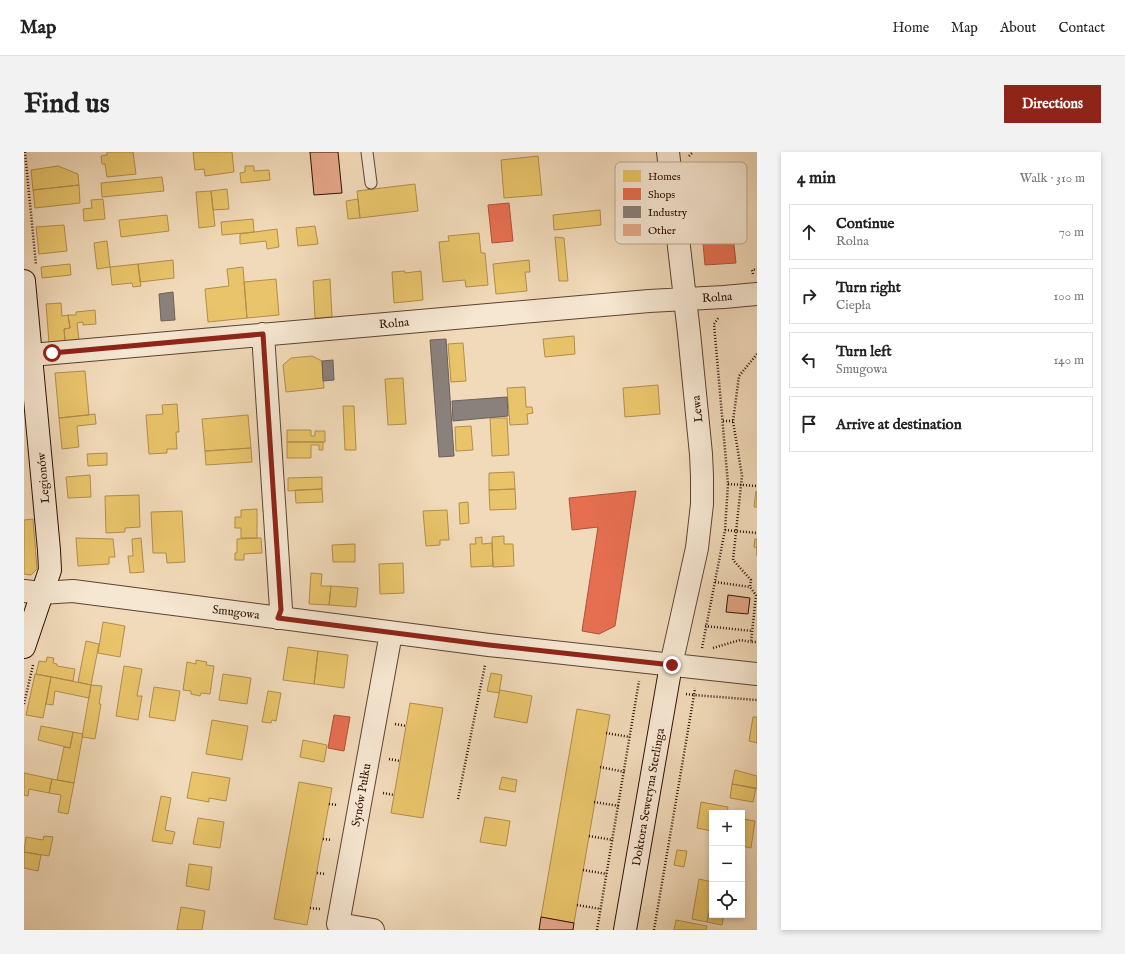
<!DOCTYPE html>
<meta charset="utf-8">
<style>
body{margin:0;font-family:"IM FELL English",serif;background:#f2f2f2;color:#222}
.controls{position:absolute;right:12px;bottom:12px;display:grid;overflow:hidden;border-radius:0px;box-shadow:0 2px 6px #0003}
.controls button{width:36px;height:36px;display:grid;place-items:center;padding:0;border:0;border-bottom:1px solid #e0e0e0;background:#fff;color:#222;font:20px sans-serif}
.stop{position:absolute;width:12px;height:12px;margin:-9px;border:3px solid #8f2418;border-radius:50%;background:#fff}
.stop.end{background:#8f2418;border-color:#fff;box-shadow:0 1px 4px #0008}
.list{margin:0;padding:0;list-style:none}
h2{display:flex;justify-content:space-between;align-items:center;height:52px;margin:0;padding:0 16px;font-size:17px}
h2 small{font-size:13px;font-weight:400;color:#767676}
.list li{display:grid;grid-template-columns:26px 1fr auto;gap:12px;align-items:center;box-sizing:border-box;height:56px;margin:0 8px 8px;padding:0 8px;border:1px solid #e0e0e0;border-radius:0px}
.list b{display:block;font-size:15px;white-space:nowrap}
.list p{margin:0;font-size:13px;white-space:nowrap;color:#767676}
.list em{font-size:13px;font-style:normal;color:#767676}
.icon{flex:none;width:22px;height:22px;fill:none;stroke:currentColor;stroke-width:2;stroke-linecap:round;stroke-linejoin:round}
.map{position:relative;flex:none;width:733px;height:778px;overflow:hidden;border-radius:0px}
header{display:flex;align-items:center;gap:24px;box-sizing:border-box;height:56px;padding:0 20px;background:#fff;border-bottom:1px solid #e0e0e0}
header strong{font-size:19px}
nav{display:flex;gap:22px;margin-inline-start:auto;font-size:14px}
.intro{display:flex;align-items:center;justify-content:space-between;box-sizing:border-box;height:96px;padding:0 24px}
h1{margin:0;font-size:28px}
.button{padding:10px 18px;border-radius:0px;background:#8f2418;color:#fff;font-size:14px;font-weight:700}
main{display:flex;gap:24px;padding:0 24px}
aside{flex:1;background:#fff;border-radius:0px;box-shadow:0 2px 6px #0003}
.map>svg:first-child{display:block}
.homes{fill:#e9c46a;stroke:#b18e4b}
.shops{fill:#e76f51;stroke:#af523a}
.industry{fill:#8a817c;stroke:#6e5f58}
.building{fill:#e6a789;stroke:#2d0f03}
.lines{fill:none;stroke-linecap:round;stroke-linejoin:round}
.lane-casing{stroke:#5e4230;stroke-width:13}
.street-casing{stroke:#5e4230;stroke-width:24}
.secondary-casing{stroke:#2d0f03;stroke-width:24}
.path{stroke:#2d0f03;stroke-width:2.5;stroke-dasharray:1 2;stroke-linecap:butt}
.lane{stroke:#f6e7d2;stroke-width:11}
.street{stroke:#f6e7d2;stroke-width:22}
.secondary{stroke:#f6e7d2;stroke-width:22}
.route{stroke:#8f2418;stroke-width:5}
.labels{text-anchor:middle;stroke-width:4;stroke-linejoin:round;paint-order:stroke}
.street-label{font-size:12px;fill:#2d0f03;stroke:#f6e7d2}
.key{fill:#f6e7d2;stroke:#baa694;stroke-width:1}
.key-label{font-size:11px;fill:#2d0f03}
</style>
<header>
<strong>Map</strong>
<nav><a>Home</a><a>Map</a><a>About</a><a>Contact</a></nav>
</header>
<div class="intro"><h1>Find us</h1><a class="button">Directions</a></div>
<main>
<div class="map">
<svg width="733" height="778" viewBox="0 0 733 778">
<rect width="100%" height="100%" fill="#f1dab9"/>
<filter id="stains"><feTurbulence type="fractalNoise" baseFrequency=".005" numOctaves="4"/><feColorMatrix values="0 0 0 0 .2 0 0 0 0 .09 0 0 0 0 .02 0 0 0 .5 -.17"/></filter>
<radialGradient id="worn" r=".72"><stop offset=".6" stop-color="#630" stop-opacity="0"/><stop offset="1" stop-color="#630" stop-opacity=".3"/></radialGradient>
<path class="homes" d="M83,0H109L112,22L83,25L81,12H78L77,4L83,3Z
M169,0H208L210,20L181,24L180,17L171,18Z
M514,4L518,43L480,46L477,8Z
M34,14L54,22L55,33L9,38L7,18Z
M221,14H230V19L245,18L246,28L217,31L216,21L221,20Z
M138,25L140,39L78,45L77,31Z
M391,32L394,59L336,66L333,39Z
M55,33L56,51L11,56L9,38Z
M203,37L205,57L189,58L187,39Z
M187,39L191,74L175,76L172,40Z
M79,47L81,67L60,69L59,57L68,56L67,48Z
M334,47L336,66L324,67L322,49Z
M576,58L577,73L530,78L529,63Z
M143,63L145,79L97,85L95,68Z
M229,67L230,80L198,83L197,70Z
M40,73L43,99L15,102L12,75Z
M291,74L294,92L274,94L272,76Z
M253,77L255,95L243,97L242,89L216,92V82Z
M455,81L457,101H461L464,133L442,135L441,128L419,130L415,90L425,89L424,84Z
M531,85L540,86L544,129H535Z
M83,89L86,115L73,117L70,91Z
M149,108L150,126L116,130L114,112Z
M505,108L506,120H501L503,139L472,142L469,112Z
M46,112L47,123L18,126L17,115Z
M114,112L117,134L109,135L108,131L88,133L86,115Z
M219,115L223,166L184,170L181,137L205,134L203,117Z
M381,119V121L397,119L399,148L370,151L368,120Z
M252,127L255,163L223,166L220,130Z
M306,127L308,165L291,166L289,129Z
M37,151L38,164L44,163L46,176L40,177L41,189L25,191L22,152Z
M71,158L72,172L59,173V170L53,171L55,188L41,189L40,177L46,176L44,163H52V160Z
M550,184L551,202L521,205L519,187Z
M439,191L442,229L427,230L424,192Z
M288,204L298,209L300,236L262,240L259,213L267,206Z
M61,219L65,263L35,266L31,221Z
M379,226L382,272L364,273L361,227Z
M634,233L636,262L601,265L599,236Z
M501,235L502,255H508L509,261L503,262L504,272L486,273L483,236Z
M153,252L155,280H152L153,297H143V301L125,302L122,263L139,262L138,253Z
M319,254H330L332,298H321Z
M71,262L72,272L53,274L55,295L38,297L35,266Z
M224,263L227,296L181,299L178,267Z
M466,266H483L485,303L468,304Z
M447,274L449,298L432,299L431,275Z
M263,278H287V284H291V279H301V290H263Z
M263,290H299V298H295V293H287V306H263Z
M227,296L228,310L182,313L181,299Z
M83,301V313L64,314L63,302Z
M490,320L491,337L465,338V321Z
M66,323L67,345L44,346L42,325Z
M298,325V337L264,339V326Z
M298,337L299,350L272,351L271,338Z
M491,337L492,357L466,358L465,338Z
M732,339L733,340V355H730Z
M115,343L116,375L101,376V380L82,381L81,344Z
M444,350L445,371L436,372L435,351Z
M233,357V386H217V376H211V365H217V358Z
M423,358L425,388H416V393L402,394L399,359Z
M158,359L161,410L143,411L142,401H129L127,360Z
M9,367L13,417L7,423L0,422V368Z
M480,384V392H489L490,414L469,415L468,385Z
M458,385V392L468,391L469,414L447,415L446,392H452L451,386Z
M52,386L89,387L91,405H85V412L54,414Z
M117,386L120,420L106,421L104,404H109L108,387Z
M237,386L238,401L220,402V408H211V401H213V387Z
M731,387H733V404V396L730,395Z
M331,392V410H309L308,393Z
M379,411L380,441L356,442L355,412Z
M287,421L298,422L297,434H307L305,453L285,452Z
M307,434L334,436L332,455L305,453Z
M79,470L101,474L96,505L74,501Z
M62,489L75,492L67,533L54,530Z
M264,495L294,499L290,532L259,528Z
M294,499L324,503L320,536L290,532Z
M23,505L30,506L29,511L33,512V514L51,517L49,529L12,522L15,509L22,510Z
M172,508L183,510L182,513L190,514L186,542L177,541L176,544L167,542V539L159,538L163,510L172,512Z
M100,514L118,517L113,544H118L114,568L92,564Z
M467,521L478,523L475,541L463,539Z
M11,522L27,525L19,566L2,563Z
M199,522L227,526L223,552L195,548Z
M27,525L67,533L65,546L31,539L29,553L22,552Z
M67,533L78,534L75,552H77L71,587L58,585Z
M130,535L156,539L151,569L125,565Z
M476,538L508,544L503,571L470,565Z
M244,539L257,541L252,569L248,568L247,571L238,570Z
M386,551L419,556L399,666L367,661Z
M553,557L586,563L550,771L517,765Z
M729,565H733V591L725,589Z
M188,568L224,574L218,608L182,602Z
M17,574L49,580L46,596L14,588Z
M49,580L59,582L50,631L33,628L40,595L46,596Z
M279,588L303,593L300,610L276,605Z
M711,618L733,624V637L708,632Z
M168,620L206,626L202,649L185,646V650L163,646Z
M0,621L28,627L25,641L5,637L4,644L0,643Z
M478,625L493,628L491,640L475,637Z
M28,627L50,631L44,662L34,660L37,643L25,641Z
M275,630L308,636L283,773L250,767Z
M708,632L732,636L729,650L706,646Z
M137,644L147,646L141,678L151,680L148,692L128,689Z
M677,650L704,655L703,661H688V679L673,676Z
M461,665L486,669L482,694L456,690Z
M174,666L200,670L196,696L169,692Z
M718,667L731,669L727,696L718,694Z
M20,684L29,685L25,704L0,700L2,685L19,688Z
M653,698L663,699L660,715L650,713Z
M0,700L17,703L14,719L0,716Z
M165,712L188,715L185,738L162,734Z
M675,727L688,730V746L683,770L668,767Z
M688,746V763H700L698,773L683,770Z
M157,755L181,759L178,778H153Z
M652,768L683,774L682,778H650Z"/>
<path class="shops" d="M485,51L489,89L468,91L464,53Z
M707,66L712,111L681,113L677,69Z
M612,339L591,474L575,482L558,479L574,375L548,378L545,346Z
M310,563L326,565L320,599L304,596Z"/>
<path class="industry" d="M149,140L151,168L137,169L135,142Z
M422,187L430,304L415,305L406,188Z
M309,208L310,228L299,229L298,209Z
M483,245L484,264L429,269L428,249Z"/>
<path class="building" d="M286,0H314L318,41L290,43Z
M704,443L726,446L724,462L702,460Z
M517,765L550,771L549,778H515Z"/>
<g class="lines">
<defs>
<path id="lane" d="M343,0L347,31"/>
<path id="street" d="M644,0L665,181L677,302L678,324V352L673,396L647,513
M239,182L257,457L254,466
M7,203L625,149L700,145L733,142
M0,439L17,441L49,439L465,493L733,522
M349,778L314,772L367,481"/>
<path id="secondary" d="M0,129L25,398L26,418L0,495
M601,778L647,513"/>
</defs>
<use href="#lane" class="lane-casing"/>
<use href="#street" class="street-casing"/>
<use href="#secondary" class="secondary-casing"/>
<path class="path" d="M1,0L12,113
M665,4L669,0
M729,122L728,118L733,117
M733,202L715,224L709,269L718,324L709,408L727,428L726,435L732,443L727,490H733
M699,269H709
M704,332L733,334
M701,378L733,381
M691,430L726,435
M681,474L728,479
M678,496L701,378L704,332L690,172L695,165
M689,496L716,488L727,490
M662,542L670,543L671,536
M0,552L9,513
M371,572L382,574
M582,581L606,585
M365,607L376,609
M576,615L601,620
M359,641L370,643
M434,647L461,513
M570,650L595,654
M305,652L314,653
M565,684L589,688
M299,687L308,688
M559,718L583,722
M293,721L302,722
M553,753L577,757
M286,756L296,757
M573,778L615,529
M630,778L670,543L733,548"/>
<use href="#lane" class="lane"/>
<use href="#street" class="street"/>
<use href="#secondary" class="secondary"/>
</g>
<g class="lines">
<path class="route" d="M28,201L239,182L257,458L254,466L465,493L648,513"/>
</g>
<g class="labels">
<g class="street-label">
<text transform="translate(693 145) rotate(-4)" y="4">Rolna</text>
<text transform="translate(370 171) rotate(-5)" y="4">Rolna</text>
<text transform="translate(673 257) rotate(-96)" y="4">Lewa</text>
<text transform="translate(19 326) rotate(-95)" y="4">Legionów</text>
<text transform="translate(212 460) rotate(7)" y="4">Smugowa</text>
<text transform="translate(337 643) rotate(-80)" y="4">Synów Pułku</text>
<text transform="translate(624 645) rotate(-80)" y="4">Doktora Seweryna Sterlinga</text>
</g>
</g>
<rect x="591" y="10" width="132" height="82" rx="6" class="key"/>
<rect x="599" y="18" width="18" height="12" fill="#e9c46a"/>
<rect x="599" y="36" width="18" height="12" fill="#e76f51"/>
<rect x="599" y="54" width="18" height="12" fill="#8a817c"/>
<rect x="599" y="72" width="18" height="12" fill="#e6a789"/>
<g class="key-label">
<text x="624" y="28">Homes</text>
<text x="624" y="46">Shops</text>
<text x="624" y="64">Industry</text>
<text x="624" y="82">Other</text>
</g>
<rect width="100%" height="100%" filter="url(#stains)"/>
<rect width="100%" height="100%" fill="url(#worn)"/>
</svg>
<div class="controls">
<button>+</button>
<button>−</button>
<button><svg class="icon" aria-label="locate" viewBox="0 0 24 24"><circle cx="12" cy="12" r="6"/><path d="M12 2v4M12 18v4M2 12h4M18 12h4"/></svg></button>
</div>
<div class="stop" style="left:28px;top:201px"></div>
<div class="stop end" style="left:648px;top:513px"></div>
</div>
<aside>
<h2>4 min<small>Walk · 310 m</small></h2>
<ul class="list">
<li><svg class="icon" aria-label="ahead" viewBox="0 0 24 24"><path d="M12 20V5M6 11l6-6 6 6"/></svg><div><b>Continue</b><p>Rolna</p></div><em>70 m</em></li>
<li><svg class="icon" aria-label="right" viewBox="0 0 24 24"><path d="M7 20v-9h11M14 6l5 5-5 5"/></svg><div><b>Turn right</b><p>Ciepła</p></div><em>100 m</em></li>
<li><svg class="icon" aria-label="left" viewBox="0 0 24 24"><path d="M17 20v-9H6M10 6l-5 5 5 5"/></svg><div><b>Turn left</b><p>Smugowa</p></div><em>140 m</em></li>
<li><svg class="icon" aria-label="arrive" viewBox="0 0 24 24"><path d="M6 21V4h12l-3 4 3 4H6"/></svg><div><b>Arrive at destination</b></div></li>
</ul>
</aside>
</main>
